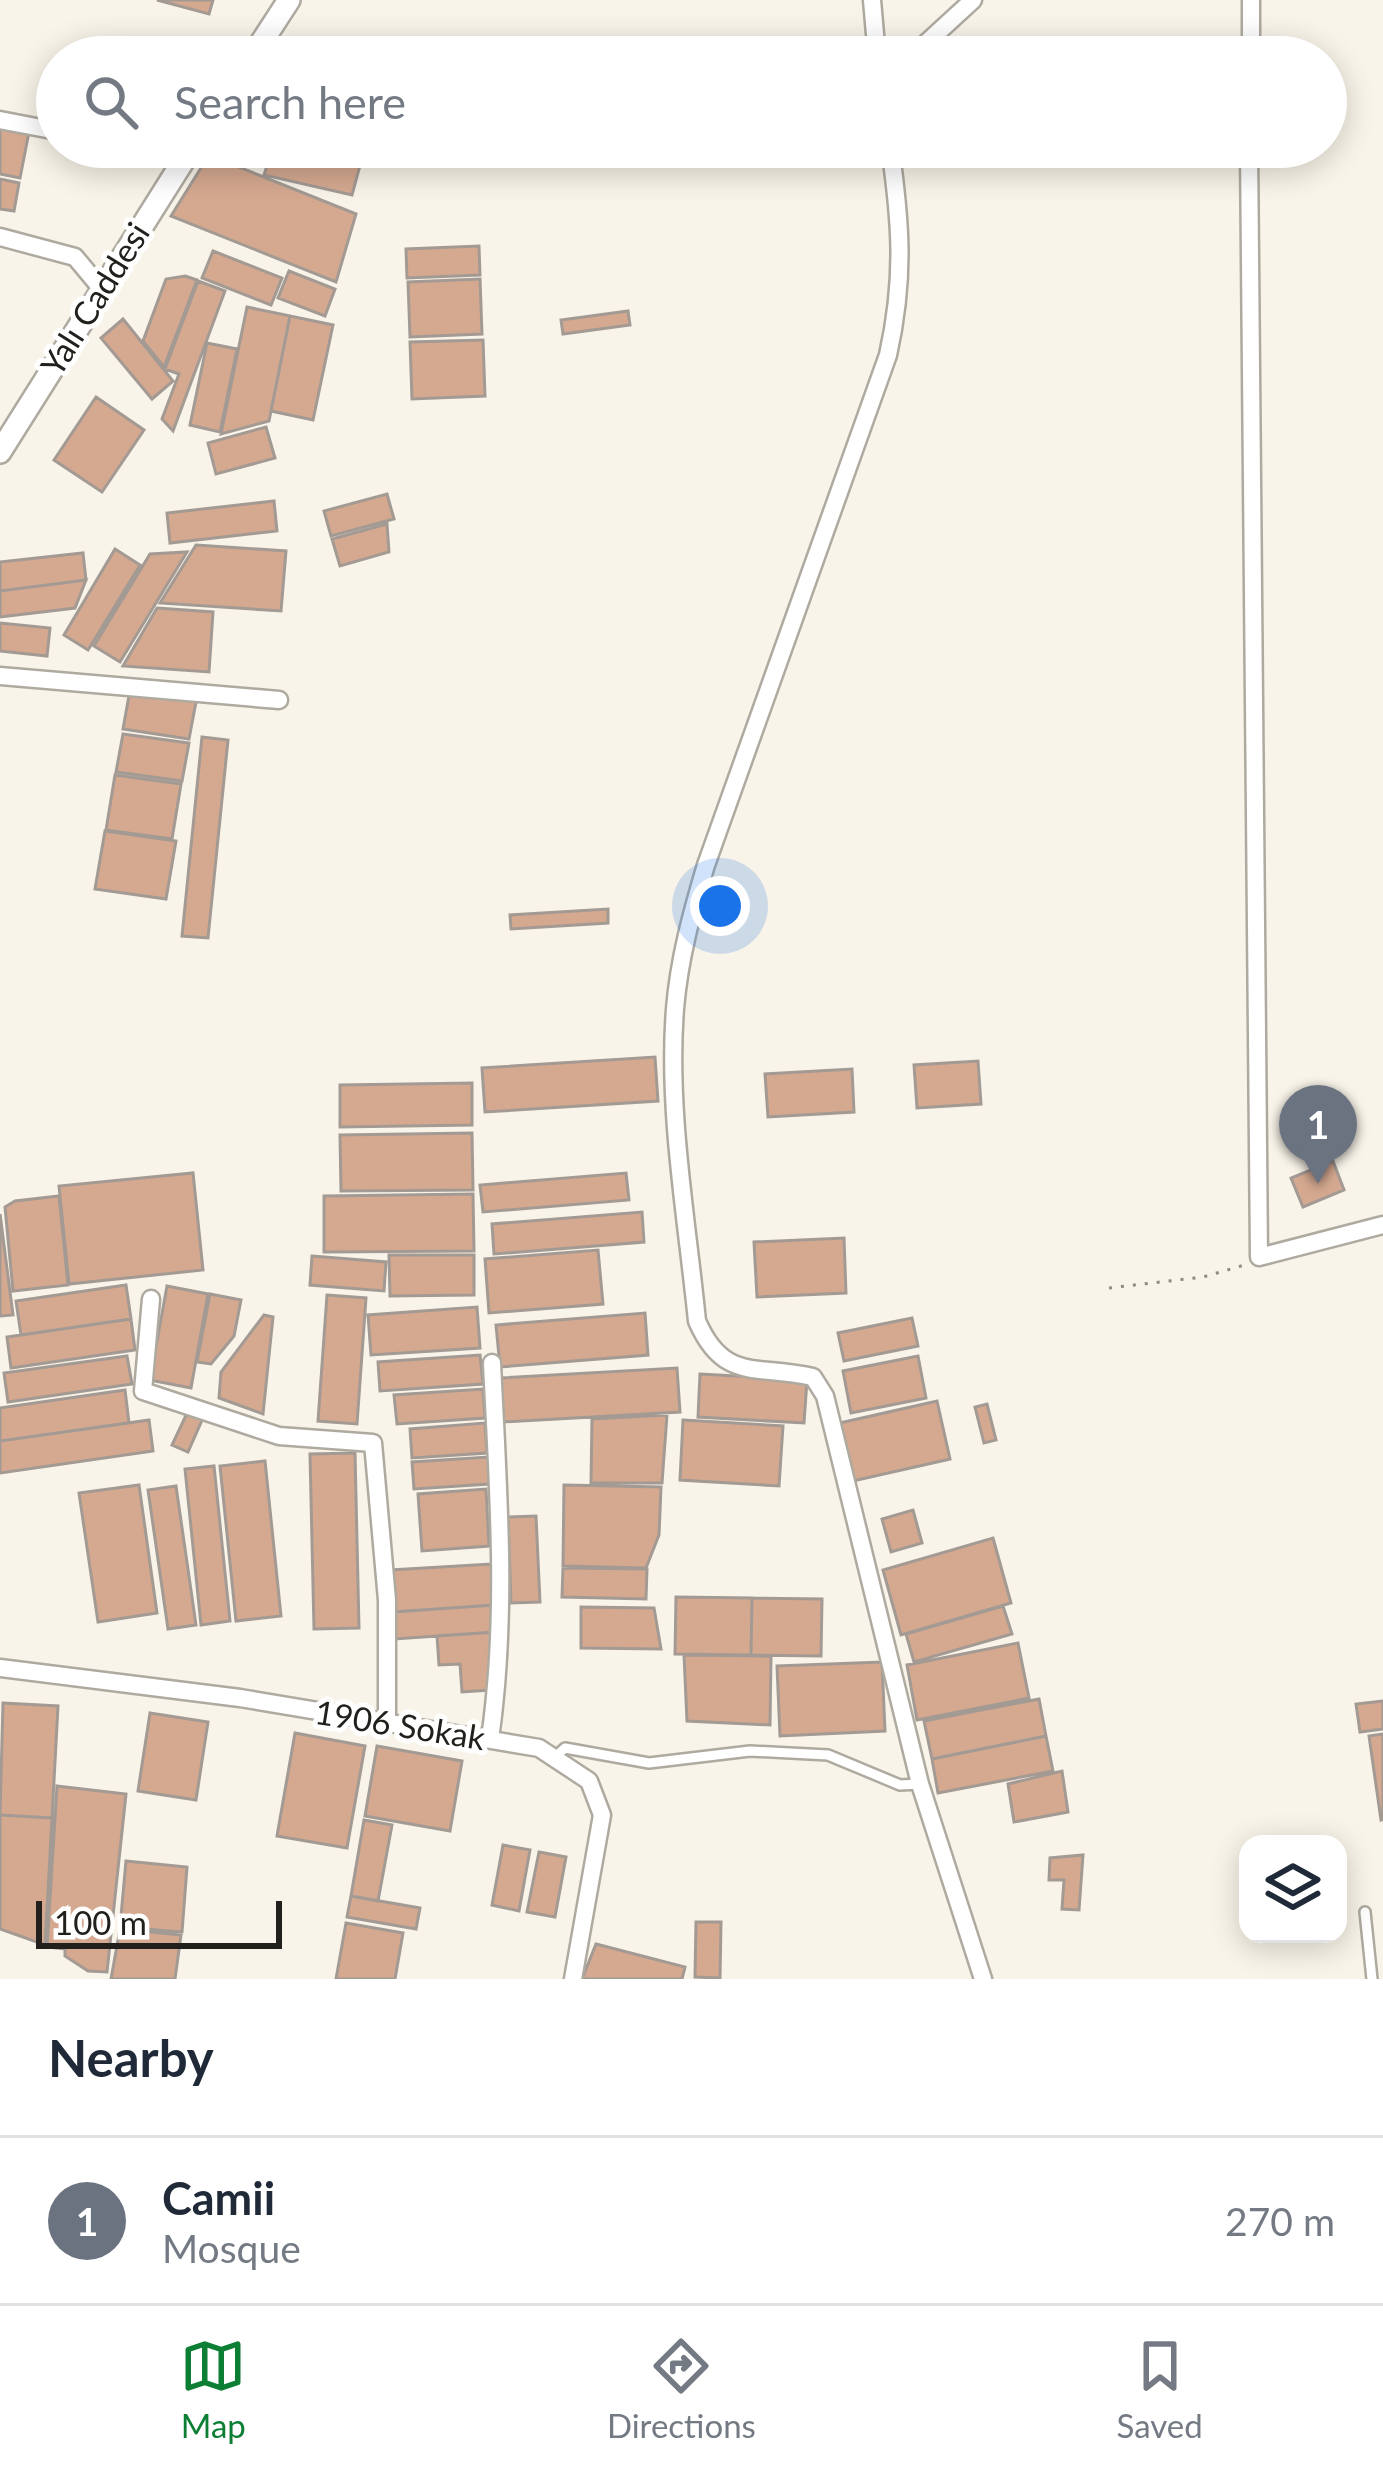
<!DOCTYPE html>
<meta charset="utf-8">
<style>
body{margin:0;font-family:Lato,sans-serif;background:#f2f2f3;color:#1f2937}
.controls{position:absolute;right:36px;bottom:36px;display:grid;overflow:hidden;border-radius:24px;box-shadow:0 6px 30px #0003}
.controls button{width:108px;height:108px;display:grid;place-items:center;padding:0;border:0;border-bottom:3px solid #e0e1e3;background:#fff;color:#1f2937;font:60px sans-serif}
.scale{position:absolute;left:36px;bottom:30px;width:246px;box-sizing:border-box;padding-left:12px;border:6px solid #22201c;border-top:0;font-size:33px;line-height:42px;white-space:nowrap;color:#22201c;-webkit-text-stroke:9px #fff;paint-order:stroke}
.you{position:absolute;left:720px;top:906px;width:42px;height:42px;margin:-30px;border:9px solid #fff;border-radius:50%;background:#1a73e8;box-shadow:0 0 0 18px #1a73e833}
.badge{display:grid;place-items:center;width:78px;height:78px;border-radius:50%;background:#0d7f35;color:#fff;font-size:39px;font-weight:700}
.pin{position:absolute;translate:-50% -99px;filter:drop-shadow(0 3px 6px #0008)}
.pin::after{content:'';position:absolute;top:63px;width:42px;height:36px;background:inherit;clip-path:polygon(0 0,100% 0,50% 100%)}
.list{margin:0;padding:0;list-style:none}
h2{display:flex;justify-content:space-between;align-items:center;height:156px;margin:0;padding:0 48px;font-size:51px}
h2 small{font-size:39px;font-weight:400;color:#747a83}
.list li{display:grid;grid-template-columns:78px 1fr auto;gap:36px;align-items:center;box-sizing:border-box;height:168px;padding:0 48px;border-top:3px solid #e0e1e3}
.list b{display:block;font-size:45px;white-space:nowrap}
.list p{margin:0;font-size:39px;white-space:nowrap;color:#747a83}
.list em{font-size:39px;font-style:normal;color:#747a83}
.icon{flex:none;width:66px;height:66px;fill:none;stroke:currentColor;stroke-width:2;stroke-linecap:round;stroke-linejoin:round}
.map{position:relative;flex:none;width:1383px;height:1979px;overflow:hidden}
.search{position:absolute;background:#fff;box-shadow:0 6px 30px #0003;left:36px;right:36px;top:36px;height:132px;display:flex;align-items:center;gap:30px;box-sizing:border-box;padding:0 42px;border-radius:66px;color:#747a83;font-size:45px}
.sheet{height:324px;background:#fff}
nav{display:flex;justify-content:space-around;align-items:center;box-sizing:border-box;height:168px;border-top:3px solid #e0e1e3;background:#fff;font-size:33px;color:#747a83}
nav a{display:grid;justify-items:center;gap:6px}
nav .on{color:#0d7f35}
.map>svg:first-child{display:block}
.building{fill:#d5a990;stroke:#a49a94;stroke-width:3}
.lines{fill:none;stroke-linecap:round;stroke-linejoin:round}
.service-casing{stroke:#afaaa0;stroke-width:14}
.minor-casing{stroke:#afaaa0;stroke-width:21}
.tertiary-casing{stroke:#afaaa0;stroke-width:26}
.path{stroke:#8e8a83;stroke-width:3;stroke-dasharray:3 9;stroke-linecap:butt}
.service{stroke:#fff;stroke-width:9}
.minor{stroke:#fff;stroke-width:16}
.tertiary{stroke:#fff;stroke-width:21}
.labels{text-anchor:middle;stroke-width:10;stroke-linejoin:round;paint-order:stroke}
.street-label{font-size:33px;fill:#22201c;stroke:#fff}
</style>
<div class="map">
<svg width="1383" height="1979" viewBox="0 0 1383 1979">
<rect width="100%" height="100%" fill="#f9f4e9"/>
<path class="building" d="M157,0H213L209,14Z
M0,127L29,132L20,178L0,174Z
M273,147H365L352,195L264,175Z
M209,155L356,214L336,282L171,216Z
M0,179L19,183L14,211L0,209Z
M479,246L480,275L407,278L406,249Z
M213,251L282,278L271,305L202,278Z
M289,271L335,289L325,316L278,298Z
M185,276L197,280L164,367L143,341L166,279Z
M480,279L482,334L410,337L408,282Z
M198,281L225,291L173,431L162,419L179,374L165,369Z
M247,307L290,316L269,421L221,434Z
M628,311L630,325L563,334L561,320Z
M290,316L333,325L313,420L271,411Z
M123,319L173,381L152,399L101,338Z
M483,340L485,396L412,399L410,342Z
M207,343L237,349L220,432L190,425Z
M96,397L144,430L102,492L54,460Z
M266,427L275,458L216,474L208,443Z
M387,494L394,519L331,536L324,511Z
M274,501L277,531L170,543L167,513Z
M387,524L389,552L340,566L332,539Z
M196,545L286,551L281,611L160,603Z
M115,549L140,565L88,650L64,635Z
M187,552L120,662L94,646L150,554Z
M83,553L86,580L0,591V562Z
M86,580L75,608L0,617V591Z
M157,608L213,612L209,672L123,666Z
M0,623L50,628L47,656L0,651Z
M130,690L196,702L189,739L123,729Z
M123,734L189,743L182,781L116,772Z
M202,737L228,740L208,938L182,936Z
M115,775L181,784L172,839L106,830Z
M105,831L176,841L166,899L95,889Z
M608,909V923L511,929L510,915Z
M655,1057L658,1101L485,1112L482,1068Z
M978,1061L981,1104L917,1108L914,1065Z
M852,1069L854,1112L768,1117L765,1074Z
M472,1083V1125L340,1127V1085Z
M472,1133L473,1190L341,1191L340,1135Z
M1333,1161L1344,1190L1303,1207L1291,1178Z
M193,1173L203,1270L69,1284L59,1186Z
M626,1173L629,1200L483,1212L480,1185Z
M473,1194L474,1251L324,1252V1196Z
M59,1196L68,1285L13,1291L5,1207L15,1201Z
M642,1212L644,1242L494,1254L492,1224Z
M0,1214L13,1315L0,1316Z
M844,1238L846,1293L757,1297L754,1242Z
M598,1250L603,1304L489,1313L485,1259Z
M389,1255H474V1295L390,1296Z
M312,1256L386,1262L384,1291L310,1285Z
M126,1285L131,1319L21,1335L16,1301Z
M167,1286L208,1294L191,1388L150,1380Z
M210,1294L241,1300L234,1336L211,1364L197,1362Z
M327,1295L366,1298L357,1424L318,1421Z
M477,1307L480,1348L371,1355L368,1315Z
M645,1313L648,1355L500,1367L496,1325Z
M264,1315L273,1317L263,1414L219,1398L221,1372Z
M912,1318L918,1346L844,1361L838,1333Z
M131,1319L135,1350L11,1368L7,1337Z
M480,1355L483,1384L380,1391L378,1362Z
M127,1356L132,1384L8,1402L4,1373Z
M918,1356L926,1398L851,1413L843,1371Z
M677,1368L680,1412L503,1422L501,1378Z
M700,1374L807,1380L804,1423L698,1417Z
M483,1389L485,1418L397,1424L394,1395Z
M125,1390L129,1423L0,1441V1408Z
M937,1401L950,1459L853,1481L840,1423Z
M987,1404L996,1440L984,1443L975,1407Z
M188,1411L203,1418L188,1452L172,1445Z
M667,1415L662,1483H591L592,1419Z
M149,1420L153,1451L0,1473V1441Z
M683,1420L783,1426L779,1486L680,1480Z
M485,1423L487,1453L412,1458L410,1429Z
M355,1453L359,1628L314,1629L310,1454Z
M488,1457L489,1484L414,1489L412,1462Z
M265,1461L281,1616L236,1621L220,1466Z
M214,1466L230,1621L201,1625L185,1469Z
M139,1485L157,1613L98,1622L79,1493Z
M564,1485L661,1487L659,1535L646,1568L563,1566Z
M176,1486L196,1625L168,1629L148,1490Z
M486,1489L489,1546L422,1551L418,1494Z
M913,1510L922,1543L891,1552L882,1519Z
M536,1516L540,1602L511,1603L508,1517Z
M993,1538L1011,1603L901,1635L883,1570Z
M491,1564L494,1605L393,1612L391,1570Z
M563,1568L647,1569L646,1599L562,1597Z
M676,1597L752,1598L751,1655L675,1654Z
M752,1598L822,1599L821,1656L751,1655Z
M494,1605L495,1632L395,1639L393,1612Z
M1003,1606L1012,1634L914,1662L906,1634Z
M581,1607L654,1608L661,1649L581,1648Z
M495,1632L490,1690L462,1692L460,1664L439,1665L437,1636Z
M1018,1643L1029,1698L917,1720L907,1665Z
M684,1655L771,1656L770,1725L687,1721Z
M882,1662L885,1731L780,1736L777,1666Z
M1039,1699L1046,1736L932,1759L924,1721Z
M1383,1701V1729L1360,1732L1356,1704Z
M3,1703L58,1706L52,1818L0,1815Z
M150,1713L208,1722L196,1800L138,1791Z
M295,1733L365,1746L347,1848L277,1836Z
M1383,1734V1819L1381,1820L1369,1736Z
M1046,1736L1053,1771L938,1793L932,1759Z
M377,1746L462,1761L450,1831L365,1816Z
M1062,1771L1068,1812L1014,1822L1008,1784Z
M57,1786L126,1794L107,1972L88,1971L65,1956V1949L47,1947Z
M0,1815L52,1818L45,1945L0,1929Z
M364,1820L392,1825L378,1901L351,1896Z
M503,1845L530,1850L519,1911L492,1905Z
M539,1852L566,1857L555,1917L527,1912Z
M1083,1855L1079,1910L1062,1909L1064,1880H1049L1050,1858Z
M126,1861L187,1867L182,1932L120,1927Z
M351,1896L420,1908L416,1929L347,1917Z
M696,1922H721L720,1978L695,1977Z
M346,1923L403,1933L395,1979H336Z
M120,1929L181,1935L175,1979H111Z
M596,1944L685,1967L682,1979H582Z"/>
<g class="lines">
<defs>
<path id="service" d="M555,1757L565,1748L649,1763L750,1751L828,1755L900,1785L920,1784
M1365,1912L1372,1979"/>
<path id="minor" d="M872,0L877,57
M911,57L973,0
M1251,57V0
M0,120L57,131
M131,147L182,162
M890,147C901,224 905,278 888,355L706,865C692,912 679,959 675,1009C667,1111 687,1220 697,1321C724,1383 757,1364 813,1377L825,1396L920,1784L983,1979
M1249,147L1259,1257L1383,1225
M0,237L75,257L100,287
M0,676L279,700
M151,1299L143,1391L279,1436L373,1443L387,1600V1722
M0,1668L240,1698L539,1748L589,1781L602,1815L573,1979
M490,1739C508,1613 498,1489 492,1363"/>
<path id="tertiary" d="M252,57L289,0
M0,452L192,147"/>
</defs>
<use href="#service" class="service-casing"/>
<use href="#minor" class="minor-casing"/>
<use href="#tertiary" class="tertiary-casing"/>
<path class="path" d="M1109,1288L1203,1277L1248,1264"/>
<use href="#service" class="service"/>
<use href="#minor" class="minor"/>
<use href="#tertiary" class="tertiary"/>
</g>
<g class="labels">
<g class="street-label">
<text transform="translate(95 299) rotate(-58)" y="12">Yalı Caddesi</text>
<text transform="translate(400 1725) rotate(9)" y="12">1906 Sokak</text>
</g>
</g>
</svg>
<div class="controls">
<button><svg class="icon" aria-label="layers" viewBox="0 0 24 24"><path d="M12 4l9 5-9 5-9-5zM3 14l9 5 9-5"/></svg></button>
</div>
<div class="scale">100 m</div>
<div class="you"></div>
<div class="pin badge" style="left:1318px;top:1184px;background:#6b7280">1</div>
<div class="search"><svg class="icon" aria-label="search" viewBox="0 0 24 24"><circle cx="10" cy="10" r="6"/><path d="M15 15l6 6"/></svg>Search here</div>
</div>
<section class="sheet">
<h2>Nearby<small></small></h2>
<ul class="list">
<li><span class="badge" style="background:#6b7280">1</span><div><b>Camii</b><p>Mosque</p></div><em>270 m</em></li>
</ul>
</section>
<nav>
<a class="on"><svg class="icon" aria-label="map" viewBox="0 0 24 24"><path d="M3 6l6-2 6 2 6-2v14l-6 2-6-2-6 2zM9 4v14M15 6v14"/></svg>Map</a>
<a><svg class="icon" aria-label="directions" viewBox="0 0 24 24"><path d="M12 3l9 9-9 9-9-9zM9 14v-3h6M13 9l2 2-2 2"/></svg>Directions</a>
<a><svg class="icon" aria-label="saved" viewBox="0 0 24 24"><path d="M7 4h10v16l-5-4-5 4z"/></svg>Saved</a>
</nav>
